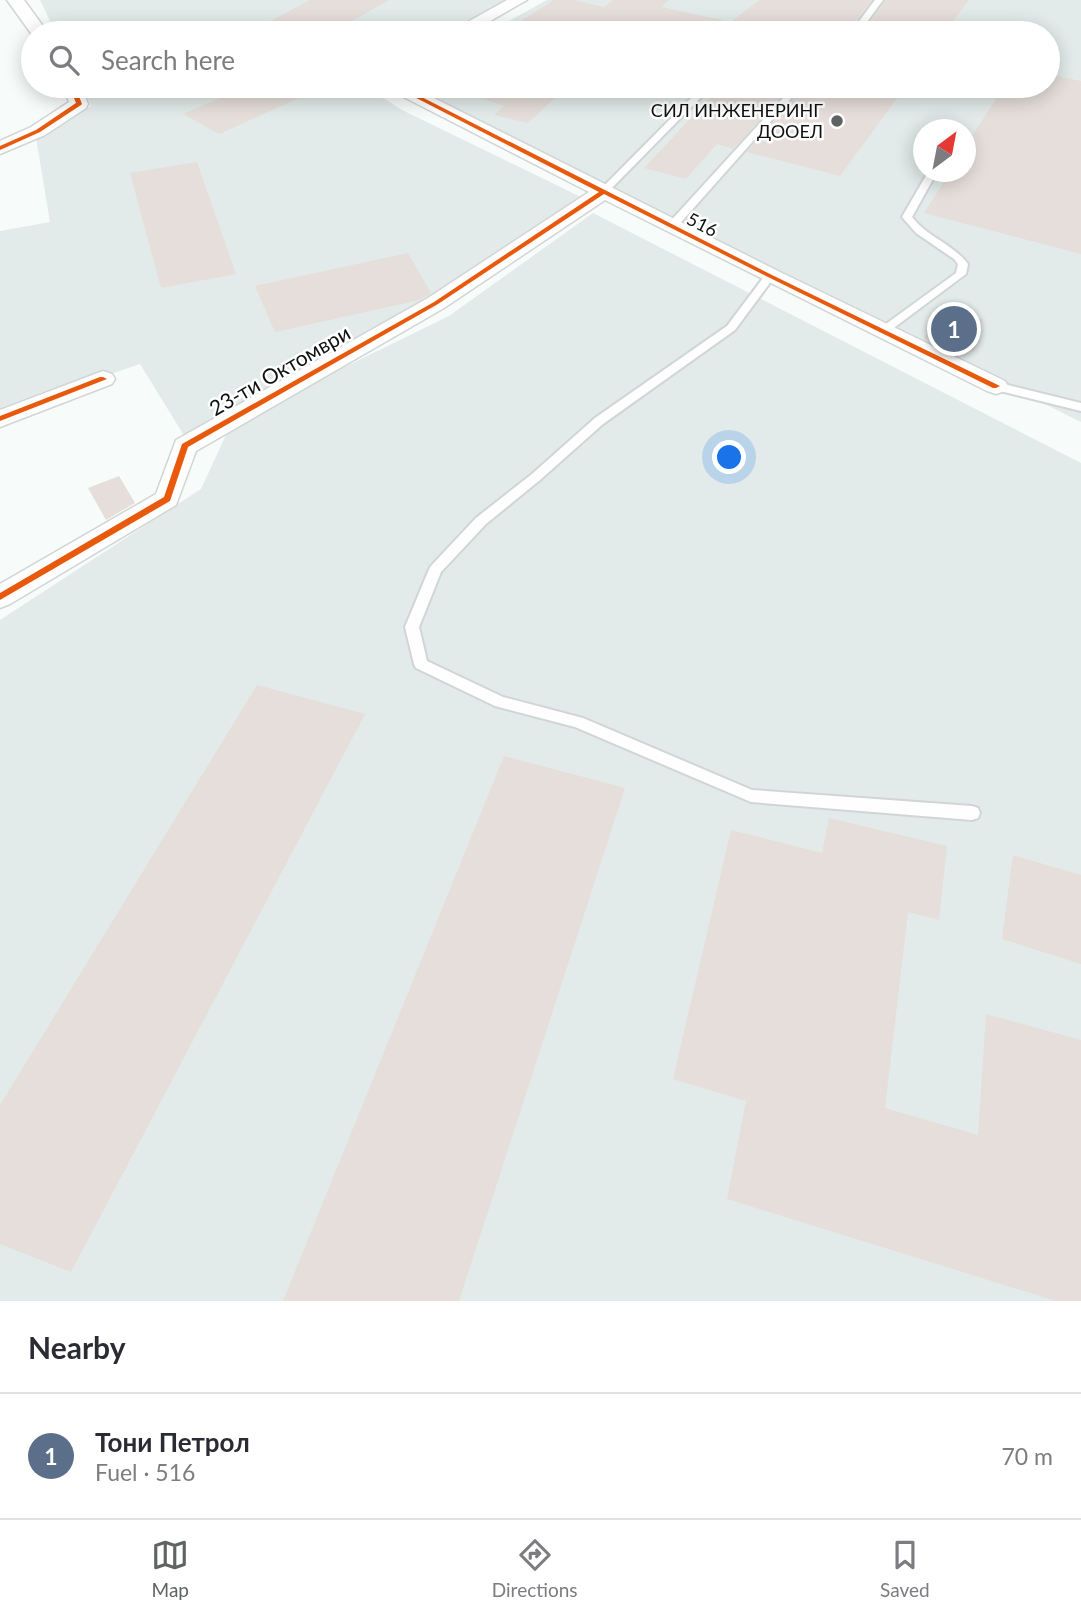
<!DOCTYPE html>
<meta charset="utf-8">
<style>
body{margin:0;font-family:Lato,sans-serif;background:#f7f7f7;color:#2b2b33}
.compass{position:absolute;left:913px;top:119px;width:63px;height:63px;border-radius:50%;background:#fff;box-shadow:0 4px 18px #0003;rotate:32deg}
.you{position:absolute;left:730px;top:458px;width:24px;height:24px;margin:-18px;border:5px solid #fff;border-radius:50%;background:#1a73e8;box-shadow:0 0 0 10px #1a73e833}
.badge{display:grid;place-items:center;width:46px;height:46px;border-radius:50%;background:#606363;color:#fff;font-size:23px;font-weight:700}
.pin{position:absolute;translate:-50% -50%;border:4px solid #fff;box-shadow:0 2px 7px #0006}
.list{margin:0;padding:0;list-style:none}
h2{display:flex;justify-content:space-between;align-items:center;height:91px;margin:0;padding:0 28px;font-size:30px}
h2 small{font-size:23px;font-weight:400;color:#7c7c81}
.list li{display:grid;grid-template-columns:46px 1fr auto;gap:21px;align-items:center;box-sizing:border-box;height:126px;padding:0 28px;border-top:2px solid #e1e1e2}
.list b{display:block;font-size:26px;white-space:nowrap}
.list p{margin:0;font-size:23px;white-space:nowrap;color:#7c7c81}
.list em{font-size:23px;font-style:normal;color:#7c7c81}
.icon{flex:none;width:38px;height:38px;fill:none;stroke:currentColor;stroke-width:2;stroke-linecap:round;stroke-linejoin:round}
.map{position:relative;flex:none;width:1081px;height:1301px;overflow:hidden}
.search{position:absolute;background:#fff;box-shadow:0 4px 18px #0003;left:21px;right:21px;top:21px;height:77px;display:flex;align-items:center;gap:18px;box-sizing:border-box;padding:0 24px;border-radius:38px;color:#7c7c81;font-size:26px}
.sheet{height:217px;background:#fff}
nav{display:flex;justify-content:space-around;align-items:center;box-sizing:border-box;height:98px;border-top:2px solid #e1e1e2;background:#fff;font-size:19px;color:#7c7c81}
nav a{display:grid;justify-items:center;gap:4px}
nav .on{color:#606363}
.map>svg:first-child{display:block}
.built{fill:#e2ebe9;fill-rule:evenodd}
.building{fill:#e5deda}
.lines{fill:none;stroke-linecap:round;stroke-linejoin:round}
.service-casing{stroke:#d2d5d5;stroke-width:4}
.minor-casing{stroke:#d2d5d5;stroke-width:3}
.service{fill:#fefefe;fill-rule:evenodd}
.minor{fill:#fefefe;fill-rule:evenodd}
.cycleway-casing{stroke:#fff;stroke-width:4}
.cycleway{fill:#e8590c;fill-rule:evenodd}
.poi-dot{fill:#606363;stroke:#fff;stroke-width:2.5}
.labels{text-anchor:middle;stroke-width:5;stroke-linejoin:round;paint-order:stroke}
.far-poi-label{font-size:18px;fill:#0f1111;stroke:#fff;text-anchor:end}
.far-street-label{font-size:18px;fill:#0f1111;stroke:#fff}
.street-label{font-size:21px;fill:#0f1111;stroke:#fff}
</style>
<div class="map">
<svg width="1081" height="1301" viewBox="0 0 1081 1301">
<rect width="100%" height="100%" fill="#f7fbfa"/>
<path class="built" d="M40,0H506L444,33H56Z
M547,0H1081V422L406,86H1048V33H487ZM923,130H965V172H923Z
M82,86H365L402,110L585,199L433,298L185,437L140,364L0,412V231L50,222L36,138L91,106Z
M593,213L1081,463V1301H0V620L201,489L232,422L449,316Z"/>
<path class="building" d="M310,0H389L331,33H248Z
M554,0H573L604,7L613,0H669L661,7L722,20L721,29L760,0H872L855,22L858,29L866,28L886,0H969L944,33H502Z
M1048,74L1081,81V254L924,213L950,172H965V147L1004,86H1048Z
M248,86H326L219,134L183,114Z
M454,86H568L528,123L494,115L504,106L451,89Z
M721,86H791L733,149L717,144L686,179L644,168Z
M805,86H906L840,176L747,152Z
M197,162L236,274L161,288L130,173Z
M408,253L431,293L427,296L419,300L275,332L255,286Z
M935,309L983,319L974,352L924,339Z
M119,476L135,503L106,520L88,488Z
M257,685L365,714L71,1272L0,1244V1105Z
M504,756L625,788L459,1301H283Z
M829,818L947,846L939,920L908,912L885,1108L978,1135L986,1014L1081,1040V1301H1056L727,1199L746,1101L673,1079L731,830L822,853Z
M1013,855L1081,875V964L1002,939Z"/>
<g class="lines">
<defs>
<path id="service" d="M875,0H883L864,26H858L857,24Z
M703,86H712L606,194H600V190Z
M794,86H802L675,229H667V225Z
M928,172H937L912,217C927,237 953,244 968,264L966,274L887,333H879V329L956,273L958,264L954,259L916,233L902,217Z
M770,273L775,276L735,330L603,424L540,480L486,524L441,572L419,627L427,661L503,697L583,718L752,790L972,806L978,808L980,813L978,818L972,820L751,802L575,727L495,706L416,668L414,664L405,627L430,567L476,518L532,474L595,418L727,326L766,274Z
M996,382L1081,403V411L992,389V383Z"/>
<path id="minor" d="M7,0H24L48,33H33V36Z
M507,0H527L469,33H448Z
M63,86H81L88,104L86,108L45,135L0,154V141L31,127L69,102Z
M387,86H410L778,271L1005,381L1008,386L1005,391L996,394L987,391L605,200L444,308L196,451L176,505L10,604L0,608V584L156,494L176,440L428,298L589,192L390,90Z
M103,371L112,374L115,379L112,384L0,427V410Z"/>
</defs>
<use href="#service" class="service-casing"/>
<use href="#minor" class="minor-casing"/>
<use href="#service" class="service"/>
<use href="#minor" class="minor"/>
<defs>
<path id="cycleway" d="M69,86H75L82,104L81,105L40,132L0,150V146L36,130L76,103Z
M393,86H400L772,275L1000,386L996,388H993L768,277L604,194L438,304L188,447L170,501L0,600V593L164,497L182,444L434,302L599,192Z
M100,377H103L107,379L0,421V416Z"/>
</defs>
<use href="#cycleway" class="cycleway-casing"/>
<use href="#cycleway" class="cycleway"/>
</g>
<circle class="poi-dot" cx="837" cy="121" r="7"/>
<g class="labels">
<g class="far-poi-label">
<text x="823" y="117">СИЛ ИНЖЕНЕРИНГ<tspan x="823" dy="21">ДООЕЛ</tspan></text>
</g>
<g class="far-street-label">
<text transform="translate(702 225) rotate(27)" y="6">516</text>
</g>
<g class="street-label">
<text transform="translate(280 371) rotate(-30)" y="7">23-ти Октомври</text>
</g>
</g>
</svg>
<svg class="compass" viewBox="-18 -18 36 36"><path d="M0-13l5 13h-10z" fill="#e53935"/><path d="M0 13l5-13h-10z" fill="#7c7c81"/></svg>
<div class="you"></div>
<div class="pin badge" style="left:954px;top:329px;background:#5c6f8a">1</div>
<div class="search"><svg class="icon" aria-label="search" viewBox="0 0 24 24"><circle cx="10" cy="10" r="6"/><path d="M15 15l6 6"/></svg>Search here</div>
</div>
<section class="sheet">
<h2>Nearby<small></small></h2>
<ul class="list">
<li><span class="badge" style="background:#5c6f8a">1</span><div><b>Тони Петрол</b><p>Fuel · 516</p></div><em>70 m</em></li>
</ul>
</section>
<nav>
<a class="on"><svg class="icon" aria-label="map" viewBox="0 0 24 24"><path d="M3 6l6-2 6 2 6-2v14l-6 2-6-2-6 2zM9 4v14M15 6v14"/></svg>Map</a>
<a><svg class="icon" aria-label="directions" viewBox="0 0 24 24"><path d="M12 3l9 9-9 9-9-9zM9 14v-3h6M13 9l2 2-2 2"/></svg>Directions</a>
<a><svg class="icon" aria-label="saved" viewBox="0 0 24 24"><path d="M7 4h10v16l-5-4-5 4z"/></svg>Saved</a>
</nav>
